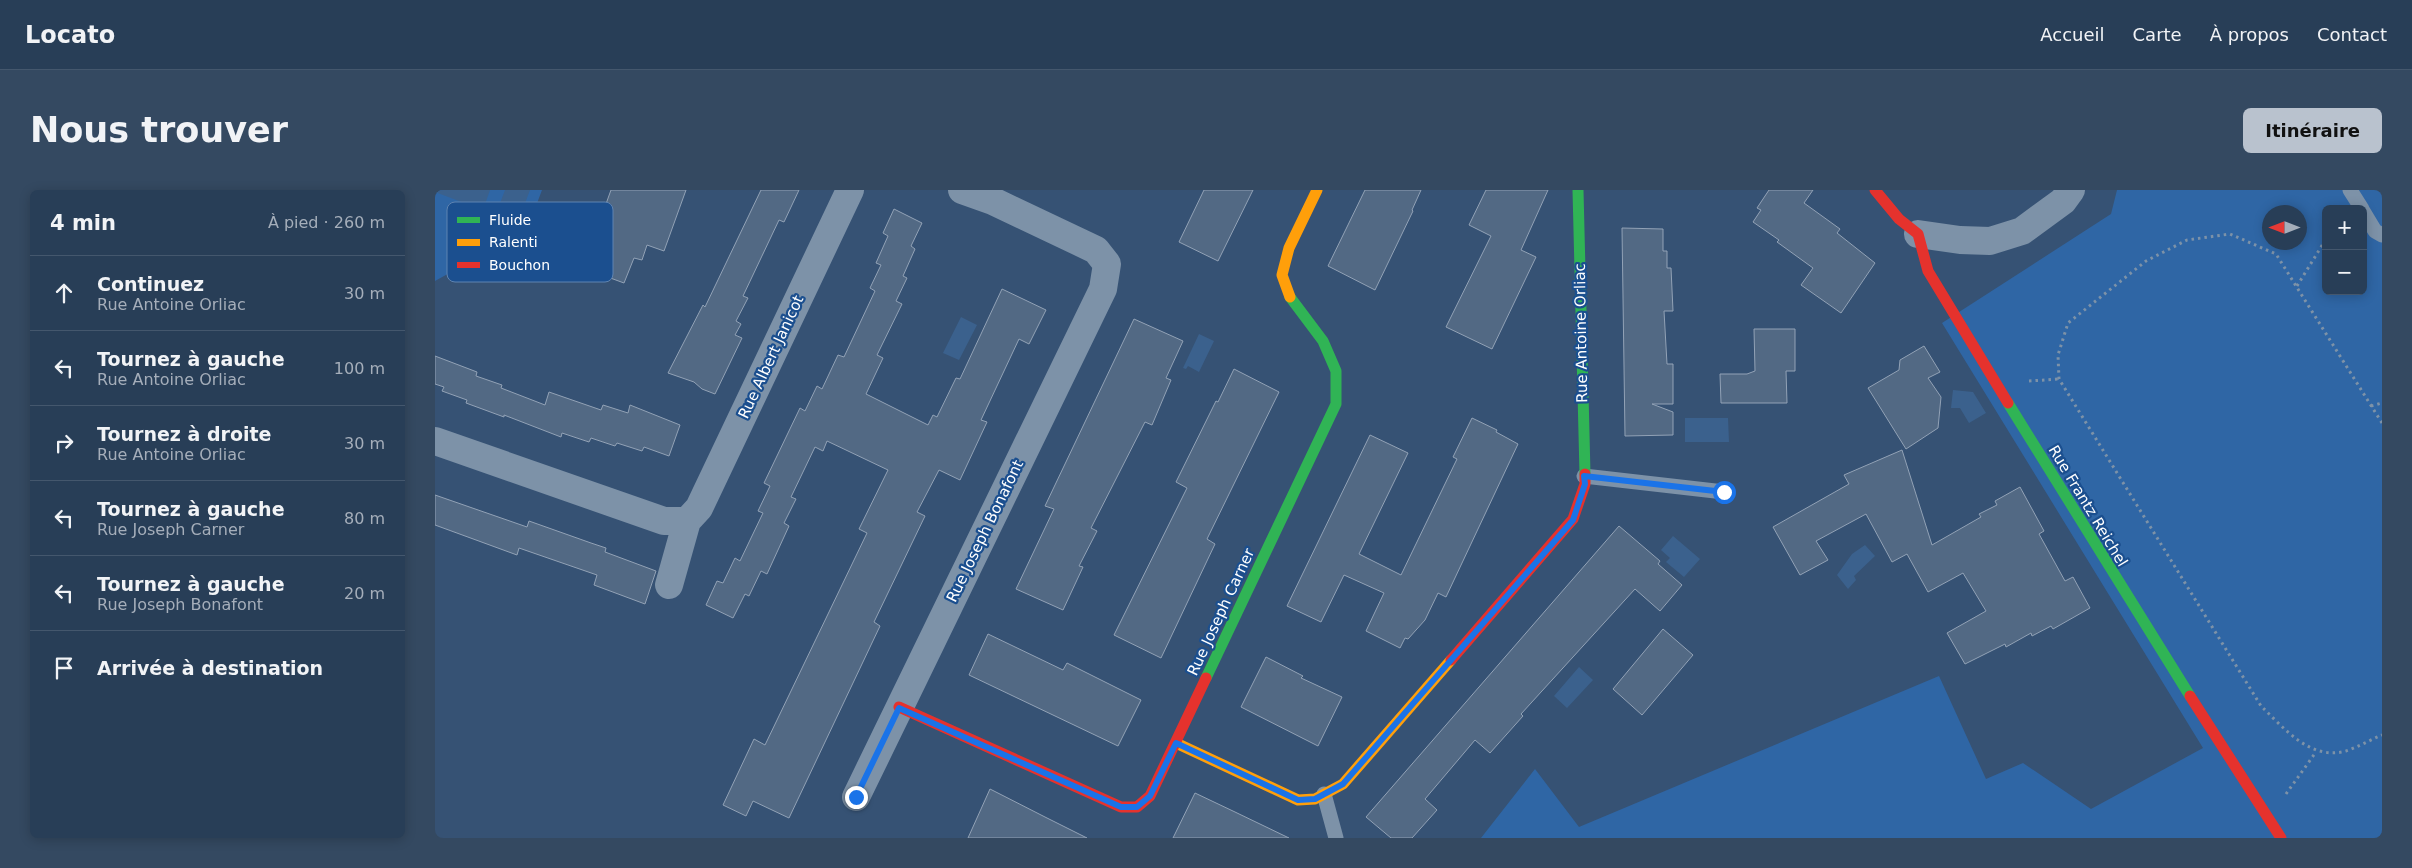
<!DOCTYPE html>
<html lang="fr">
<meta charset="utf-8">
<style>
body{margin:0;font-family:"DejaVu Sans",sans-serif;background:#344961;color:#f1f3f6}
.controls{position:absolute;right:15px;top:15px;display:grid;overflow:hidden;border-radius:8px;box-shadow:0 2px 12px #0003}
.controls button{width:45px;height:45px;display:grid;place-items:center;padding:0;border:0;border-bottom:1px solid #44576d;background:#283e57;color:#f1f3f6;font:25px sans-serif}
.compass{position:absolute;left:1827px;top:15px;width:45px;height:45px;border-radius:50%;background:#283e57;box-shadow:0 2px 12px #0003;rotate:270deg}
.stop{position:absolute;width:15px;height:15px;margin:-11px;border:4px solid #1a73e8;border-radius:50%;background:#fff}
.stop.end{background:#1a73e8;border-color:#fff;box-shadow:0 1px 5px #0008}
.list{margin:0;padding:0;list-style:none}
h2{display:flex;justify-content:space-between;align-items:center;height:65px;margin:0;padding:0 20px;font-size:21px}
h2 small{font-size:16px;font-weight:400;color:#a5aeba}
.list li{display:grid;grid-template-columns:32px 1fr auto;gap:15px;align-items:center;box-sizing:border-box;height:75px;padding:0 20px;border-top:1px solid #44576d}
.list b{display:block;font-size:19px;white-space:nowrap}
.list p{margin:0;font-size:16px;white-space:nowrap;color:#a5aeba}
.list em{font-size:16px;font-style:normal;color:#a5aeba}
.icon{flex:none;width:28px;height:28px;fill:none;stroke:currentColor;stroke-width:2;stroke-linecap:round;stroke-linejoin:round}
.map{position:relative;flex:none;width:1947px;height:648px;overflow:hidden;border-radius:8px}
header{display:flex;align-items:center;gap:30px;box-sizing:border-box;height:70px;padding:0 25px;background:#283e57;border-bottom:1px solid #44576d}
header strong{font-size:24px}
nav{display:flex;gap:28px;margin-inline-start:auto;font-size:18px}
.intro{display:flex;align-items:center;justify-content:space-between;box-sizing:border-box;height:120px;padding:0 30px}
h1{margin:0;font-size:35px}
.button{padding:12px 22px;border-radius:8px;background:#b9c2ce;color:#111;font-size:18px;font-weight:700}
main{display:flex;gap:30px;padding:0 30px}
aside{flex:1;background:#283e57;border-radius:8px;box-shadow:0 2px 12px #0003}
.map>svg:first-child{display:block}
.green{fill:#2f66a5;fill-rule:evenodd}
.water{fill:#3b618d}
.building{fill:#526984;stroke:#92a2b6}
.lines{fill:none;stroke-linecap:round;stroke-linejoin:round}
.path{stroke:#7d92a8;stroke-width:3;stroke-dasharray:2.5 4;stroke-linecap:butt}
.lane{stroke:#7d92a8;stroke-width:15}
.street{stroke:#7d92a8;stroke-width:28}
.fast{stroke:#30b455;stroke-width:11}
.slow{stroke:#ff9f0a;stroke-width:11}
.jam{stroke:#e5322d;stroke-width:11}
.route{stroke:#1a73e8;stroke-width:6}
.labels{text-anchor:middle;stroke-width:4.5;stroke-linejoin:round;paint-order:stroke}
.street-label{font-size:15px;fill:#fff;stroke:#1b4f8f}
.key{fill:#1b4f8f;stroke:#5f84b1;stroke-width:1}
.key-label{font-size:14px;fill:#fff}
</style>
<header>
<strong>Locato</strong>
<nav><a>Accueil</a><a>Carte</a><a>À propos</a><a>Contact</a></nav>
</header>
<div class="intro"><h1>Nous trouver</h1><a class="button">Itinéraire</a></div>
<main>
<aside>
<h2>4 min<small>À pied · 260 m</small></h2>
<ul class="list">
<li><svg class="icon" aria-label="ahead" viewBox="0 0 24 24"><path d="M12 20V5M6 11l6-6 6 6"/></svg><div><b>Continuez</b><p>Rue Antoine Orliac</p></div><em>30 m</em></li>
<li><svg class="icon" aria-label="left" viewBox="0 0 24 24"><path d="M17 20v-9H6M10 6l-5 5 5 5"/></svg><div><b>Tournez à gauche</b><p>Rue Antoine Orliac</p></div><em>100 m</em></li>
<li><svg class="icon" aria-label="right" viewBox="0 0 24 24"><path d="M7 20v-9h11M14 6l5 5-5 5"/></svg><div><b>Tournez à droite</b><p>Rue Antoine Orliac</p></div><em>30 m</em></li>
<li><svg class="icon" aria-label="left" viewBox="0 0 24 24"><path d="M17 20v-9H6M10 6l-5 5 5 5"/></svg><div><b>Tournez à gauche</b><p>Rue Joseph Carner</p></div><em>80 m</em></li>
<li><svg class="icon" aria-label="left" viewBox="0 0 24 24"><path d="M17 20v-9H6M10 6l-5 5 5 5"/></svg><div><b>Tournez à gauche</b><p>Rue Joseph Bonafont</p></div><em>20 m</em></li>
<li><svg class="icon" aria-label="arrive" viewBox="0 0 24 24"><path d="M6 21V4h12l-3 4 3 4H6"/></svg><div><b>Arrivée à destination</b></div></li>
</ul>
</aside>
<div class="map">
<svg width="1947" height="648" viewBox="0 0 1947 648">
<rect width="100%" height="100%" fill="#365274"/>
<path class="green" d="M0,0H107L92,40L0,91Z
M1682,0H1947V648H1046L1100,579L1144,637L1504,486L1551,589L1588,573L1656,619L1768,558L1507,133L1676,24ZM1891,19H1928V101H1891ZM1834,22H1864V52H1834Z"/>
<path class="water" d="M0,0H55L48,20L0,2Z
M70,0H95L83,32L61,24Z
M526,127L542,135L524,170L508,163Z
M764,144L779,151L764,182L753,176L751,179L748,178Z
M1518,200L1538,202L1551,223L1534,233L1525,218H1516Z
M1250,228H1293L1294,252H1250Z
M1238,346L1265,369L1249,387L1231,372L1235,368L1226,360Z
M1430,355L1440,366L1419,386L1421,390L1413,399L1402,385L1417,364Z
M1144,477L1158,490L1132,518L1119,506Z"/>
<path class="building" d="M176,0H251L229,61L212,55L207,70L199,68L189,93L148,78Z
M326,0H364L349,32L344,30L308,106L313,108L301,131L306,134L300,145L307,148L280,204L267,199L259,192L233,183L268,115L270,117Z
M769,0H818L783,71L744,52Z
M930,0H986L977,20L978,21L940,100L893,76Z
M1051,0H1113L1086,60L1101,67L1057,159L1011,137L1056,46L1034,35Z
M1334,0H1378L1369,13L1405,39L1402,43L1440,73L1406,123L1366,95L1378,78L1342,52L1344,50L1318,32L1326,20L1322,18Z
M459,19L487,33L476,56L480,59L468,86L472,88L461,111L467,114L442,165L448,168L431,204L493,235L498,225L502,227L521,188L525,189L567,99L611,120L594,154L584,149L546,230L552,232L525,290L504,280L482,322L490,326L439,432L445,436L354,628L318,611L311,626L288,615L319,549L330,555L432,343L424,339L453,280L392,251L388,261L380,257L356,307L361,309L349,333L354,336L332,384L326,381L314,406L310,404L298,428L271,415L282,391L288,393L300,368L305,371L316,348L328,323L323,321L335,296L329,293L365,218L370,221L382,196L387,199L403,165L409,167L440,101L435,98L446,75L441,73L453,46L448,43Z
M1187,38L1228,39V61H1232V78H1236L1238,121H1229L1232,174H1238V214H1217L1238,222V245L1190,246Z
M699,129L748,151L731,188L736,190L717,235L710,232L656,338L662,341L644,376L648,377L628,420L581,399L619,319L610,316Z
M1319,139H1360V181H1351L1352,213H1286L1285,184H1312L1320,181Z
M1489,156L1505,182L1493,188L1506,207L1503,238L1471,259L1433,198L1464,180L1465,170Z
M0,166L42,182L41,186L67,195L66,198L110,215L114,202L166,220L168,215L193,223L195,215L245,235L234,266L209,257L207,261L182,253L180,256L156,248L154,252L127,243L126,247L69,225V227L31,213L32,210L7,201L9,197L0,194Z
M799,179L844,202L772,349L780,354L726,468L679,445L752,298L741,292L781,211L783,212Z
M1037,228L1062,240L1061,242L1083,254L1011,407L1003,403L990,430L973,449L970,448L965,458L931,441L949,403L909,385L886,432L852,416L935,245L973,263L924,364L966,385L1022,269L1018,267Z
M1467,260L1497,355L1546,327L1544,324L1562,315L1560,311L1585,297L1609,341L1604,344L1630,391L1638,387L1655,418L1618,439L1616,436L1597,446L1596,443L1571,457L1570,454L1530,474L1512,443L1551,421L1528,383L1493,402L1472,364L1457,372L1431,324L1381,351L1393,370L1365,385L1338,337L1414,294L1409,285Z
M0,305L92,337L94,331L156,353L171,358L170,362L221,381L210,414L159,395L162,385L84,358L82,365L0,335Z
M1184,336L1225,371L1223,374L1247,395L1225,421L1200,399L1086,524L1088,526L1055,563L1040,550L990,609L1002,620L977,648H956L931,627Z
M1228,439L1258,465L1207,525L1178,499Z
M553,444L628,480L632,473L706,510L683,556L534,485Z
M831,467L868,486L866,488L907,507L883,556L806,517Z
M555,599L610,627L652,648H533Z
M760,603L800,622L854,648H738Z"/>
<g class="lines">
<path class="path" d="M1862,96L1891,49
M1594,191L1624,189
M1936,216L1947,213
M1947,233L1841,64L1795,44L1752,50L1711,71L1633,133L1623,165L1624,189L1826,516C1849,538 1875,571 1911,561C1923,557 1935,550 1947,545
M1851,604L1881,562"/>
<path class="lane" d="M1915,0L1927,19
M1928,21L1940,41L1947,45
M1149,286L1289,302
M889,604L901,648"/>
<path class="street" d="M1483,44L1525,50L1555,51L1587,41L1628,11L1636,0
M0,251L229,331H252L264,318L415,0
M234,395L252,331
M421,607L668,99L672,74L661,60L558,11L527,0"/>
<path class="fast" d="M1143,0L1150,284
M1573,213L1755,506
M771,488L901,214V181L888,151L855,107"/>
<path class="slow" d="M855,107L847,85L854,58L882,0
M741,553L863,610L880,609L908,594L1016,470"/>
<path class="jam" d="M1440,0L1464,29L1483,44L1493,81L1573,213
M1016,470L1138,329L1150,294V284
M1755,506L1846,648
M464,517L686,617H702L715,606L771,488"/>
</g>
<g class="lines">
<path class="route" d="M421,607L464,518L686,617H702L715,606L741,553L863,610L880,609L908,594L1138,330L1150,294L1149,286L1289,302"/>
</g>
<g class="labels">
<g class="street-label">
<text transform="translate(1146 143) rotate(-91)" y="5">Rue Antoine Orliac</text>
<text transform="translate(336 167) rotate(-65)" y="5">Rue Albert Janicot</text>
<text transform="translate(1653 316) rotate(59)" y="5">Rue Frantz Reichel</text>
<text transform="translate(550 341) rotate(-64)" y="5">Rue Joseph Bonafont</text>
<text transform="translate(786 422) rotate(-65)" y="5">Rue Joseph Carner</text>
</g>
</g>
<rect x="12" y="12" width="166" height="80" rx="8" class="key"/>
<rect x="22" y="27" width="23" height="6" fill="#30b455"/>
<rect x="22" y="49" width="23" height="7" fill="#ff9f0a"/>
<rect x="22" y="72" width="23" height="6" fill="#e5322d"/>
<g class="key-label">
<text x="54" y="35">Fluide</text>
<text x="54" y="57">Ralenti</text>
<text x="54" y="80">Bouchon</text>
</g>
</svg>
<div class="controls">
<button>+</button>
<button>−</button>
</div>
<svg class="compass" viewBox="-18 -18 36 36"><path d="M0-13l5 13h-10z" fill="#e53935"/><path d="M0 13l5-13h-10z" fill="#a5aeba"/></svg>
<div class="stop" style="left:1289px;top:302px"></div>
<div class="stop end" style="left:421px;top:607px"></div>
</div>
</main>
